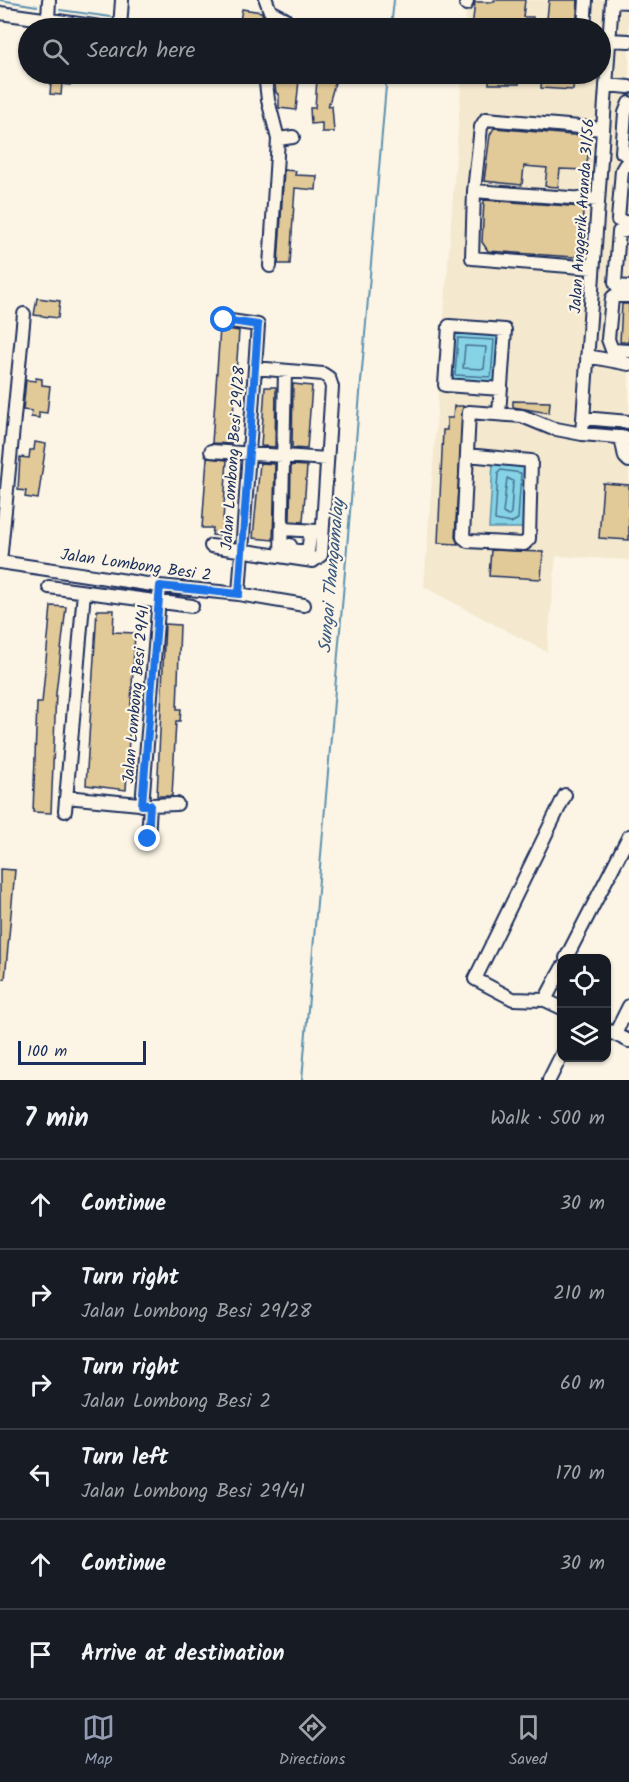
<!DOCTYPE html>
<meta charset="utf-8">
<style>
body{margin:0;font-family:Kalam,sans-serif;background:#20242c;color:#f1f3f6}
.controls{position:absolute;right:18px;bottom:18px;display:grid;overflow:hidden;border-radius:12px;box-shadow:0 2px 4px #0004}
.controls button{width:54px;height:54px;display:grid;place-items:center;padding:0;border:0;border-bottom:2px solid #363941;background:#171b24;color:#f1f3f6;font:30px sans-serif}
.scale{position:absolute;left:18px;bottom:15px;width:128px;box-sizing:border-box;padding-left:6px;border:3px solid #1b2f5e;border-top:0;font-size:16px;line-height:21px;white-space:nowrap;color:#1b2f5e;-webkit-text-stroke:4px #fcf5e5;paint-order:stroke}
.stop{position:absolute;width:18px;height:18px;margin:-14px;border:4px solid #1a73e8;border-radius:50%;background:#fff}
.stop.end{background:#1a73e8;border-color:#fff;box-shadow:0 2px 6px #0008}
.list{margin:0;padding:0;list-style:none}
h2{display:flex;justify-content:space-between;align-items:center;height:78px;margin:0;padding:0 24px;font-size:26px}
h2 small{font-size:20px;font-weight:400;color:#9ea1a6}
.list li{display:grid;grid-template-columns:39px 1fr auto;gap:18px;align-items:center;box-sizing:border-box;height:90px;padding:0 24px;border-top:2px solid #363941}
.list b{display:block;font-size:22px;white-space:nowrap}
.list p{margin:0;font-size:20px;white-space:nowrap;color:#9ea1a6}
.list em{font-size:20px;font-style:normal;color:#9ea1a6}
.icon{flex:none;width:33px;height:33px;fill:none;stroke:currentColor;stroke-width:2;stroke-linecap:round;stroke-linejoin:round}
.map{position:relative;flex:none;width:629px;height:1080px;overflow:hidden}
.search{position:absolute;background:#171b24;box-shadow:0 2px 4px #0004;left:18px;right:18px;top:18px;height:66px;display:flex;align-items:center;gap:15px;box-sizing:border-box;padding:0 21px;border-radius:33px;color:#9ea1a6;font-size:22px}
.sheet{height:618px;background:#171b24}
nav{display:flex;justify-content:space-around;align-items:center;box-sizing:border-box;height:84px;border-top:2px solid #363941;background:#171b24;font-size:16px;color:#9ea1a6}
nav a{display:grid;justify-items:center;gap:3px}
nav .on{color:#919bb2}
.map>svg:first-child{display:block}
.built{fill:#f4e8ce}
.water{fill:#86d3e5;stroke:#5b91af;stroke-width:1.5}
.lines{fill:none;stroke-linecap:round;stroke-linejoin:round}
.shore{stroke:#467194;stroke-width:1.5}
.stream{stroke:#5b91af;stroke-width:2}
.building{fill:#e2c998;stroke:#1b2f5e;stroke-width:1.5}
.minor-casing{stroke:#1b2f5e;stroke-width:16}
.minor{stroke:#fcf5e5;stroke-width:12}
.route{stroke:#1a73e8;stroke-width:8}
.labels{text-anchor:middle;stroke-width:4.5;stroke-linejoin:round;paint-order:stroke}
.street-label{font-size:16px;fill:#1b2f5e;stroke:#fcf5e5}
.water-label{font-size:18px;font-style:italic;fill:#365880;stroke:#fcf5e5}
</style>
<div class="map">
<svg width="629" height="1080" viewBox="0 0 629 1080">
<rect width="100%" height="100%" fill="#fcf5e5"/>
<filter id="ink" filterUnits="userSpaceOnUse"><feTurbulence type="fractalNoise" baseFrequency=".0167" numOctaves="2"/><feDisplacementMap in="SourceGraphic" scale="12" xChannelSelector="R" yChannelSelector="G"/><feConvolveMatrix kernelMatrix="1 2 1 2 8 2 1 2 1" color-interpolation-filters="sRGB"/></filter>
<g filter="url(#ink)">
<path class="built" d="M467,0H629V560L556,556L547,652L424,587L462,74H600V28H465Z"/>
<path class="water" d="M452,331L501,334L498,384L448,381Z
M493,464L527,466L523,528H489Z"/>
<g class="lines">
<path class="shore" d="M458,338L494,340L491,377L455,375Z
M465,346L486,347L484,369L463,368Z
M501,470L521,473L518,519L511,523L495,520L498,473Z
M507,478L513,481L511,513L508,516L503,513Z"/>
<path class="stream" d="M0,0L37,6
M60,10L111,17
M125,20L181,28
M391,28L394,0
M302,1080L387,74"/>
</g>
<path class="building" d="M494,0H525L523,17H533L532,28H472L475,2H494Z
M549,0H578L576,28H546Z
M242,9L262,12L263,25L240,21Z
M61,74L72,75L70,85L62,84L61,95L50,94L51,83H60Z
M276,74H290V79L299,80L296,110L279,108V94L276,93L275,85Z
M489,74H519V84H489Z
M542,74H574L573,90L541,88Z
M317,78L336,79L328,107L332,106L334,132H322V123L311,124L310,108H315Z
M494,128L584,136L590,141L586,170L560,169L558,187L545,186L547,168L536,167L524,166L522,185L484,181L490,135Z
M284,170L296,171L295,175L317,176L316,190L295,188L290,264H278Z
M484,200L583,207L582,249L574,257L488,251L482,242Z
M37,298L60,301L58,318L34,315Z
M622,304H629V342H620Z
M220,328L239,331L231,444L212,443Z
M36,378L42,379V385L50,386L47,413L39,412V418L31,417L32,411L23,410L26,380L36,381Z
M293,384L312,386L307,449L292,448Z
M265,387H276L275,447L261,446Z
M513,401L550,402L549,413L513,407Z
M454,406H463L455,537L458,544L438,543L443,430H447V418H453Z
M35,442L46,444L38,499L25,497L26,491L18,490L20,457L29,458L30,450H34Z
M207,458L227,460L222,536L212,535L213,528H202Z
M260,463L275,464L273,540L253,538Z
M291,465L307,466L303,522L290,521Z
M603,483L629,485V540L599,538Z
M491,550L543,552L541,579L489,576Z
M51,606L66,607L56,693L51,813L33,812L37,703H42Z
M97,610H114L113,632L135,633L126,790L86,785Z
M165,624L180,625L177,709H181L180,721H176L172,796H157Z
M0,869L15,870L5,979H0Z"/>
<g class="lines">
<defs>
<path id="minor" d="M266,0L270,11L285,19L288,28
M612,1L629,2
M466,4L467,0
M0,13L108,28
M48,20L49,0
M120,28L122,0
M584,28L586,0
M609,40L629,41
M265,74L268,100L278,139L293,137
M606,85L629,87
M629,103L625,113L622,152L629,157
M629,165H625L622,170L618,220L629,223
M474,191L598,200
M629,230L619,232L615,282L617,286L629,287
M270,266L278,139
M593,268L472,258L474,191L481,127L486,119L603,129
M629,296H614L612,298L608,339L612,350L629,351
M224,320L258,325L239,594
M587,356L629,364
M499,414L505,330L449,326L445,385L501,389
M583,418L629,422
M582,434L612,0
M621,437L625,457L629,461
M211,451L327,459
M467,455L531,461L529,539L524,544L468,541L463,537L469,412L522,416L551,428L582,434L629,438
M283,529L318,531
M290,545L293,551H308L311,531
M211,546L313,561L321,555L332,387L329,378L323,374L255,368
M281,556L285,371
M0,562L160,586L239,594L304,605
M0,562L24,314
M49,587L192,606
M66,797L150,805L148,839
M142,805L160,586
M150,805L177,804
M65,811L84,592
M566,958L629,836
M545,1000L562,968
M562,1008L545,1000L513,999L475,979L565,795
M606,1030L629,1041
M615,1034L629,1006
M549,1080L562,1054"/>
</defs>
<use href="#minor" class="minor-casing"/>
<use href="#minor" class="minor"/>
</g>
</g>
<g class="lines" filter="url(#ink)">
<path class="route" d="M148,839L150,805H142L160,586L239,594L258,325L224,320"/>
</g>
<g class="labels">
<g class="street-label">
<text transform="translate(581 216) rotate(-86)" y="6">Jalan Anggerik Aranda 31/56</text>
<text transform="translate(232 458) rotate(-86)" y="6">Jalan Lombong Besi 29/28</text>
<text transform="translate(136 564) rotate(8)" y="6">Jalan Lombong Besi 2</text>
<text transform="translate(135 694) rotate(-85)" y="6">Jalan Lombong Besi 29/41</text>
</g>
<g class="water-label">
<text transform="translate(331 576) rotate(-85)" y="6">Sungai Thangamalay</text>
</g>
</g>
</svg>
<div class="controls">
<button><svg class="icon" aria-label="locate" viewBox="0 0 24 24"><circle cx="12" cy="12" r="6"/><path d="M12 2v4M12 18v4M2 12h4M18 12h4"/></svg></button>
<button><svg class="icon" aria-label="layers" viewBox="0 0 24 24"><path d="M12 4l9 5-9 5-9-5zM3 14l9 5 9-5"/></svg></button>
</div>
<div class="scale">100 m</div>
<div class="stop" style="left:224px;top:320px"></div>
<div class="stop end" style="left:148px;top:839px"></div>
<div class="search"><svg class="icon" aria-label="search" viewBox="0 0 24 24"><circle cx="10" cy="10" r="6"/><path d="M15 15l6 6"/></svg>Search here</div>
</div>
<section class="sheet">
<h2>7 min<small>Walk · 500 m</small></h2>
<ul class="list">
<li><svg class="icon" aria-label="ahead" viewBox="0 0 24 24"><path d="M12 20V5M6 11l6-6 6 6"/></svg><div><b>Continue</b></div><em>30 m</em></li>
<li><svg class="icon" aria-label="right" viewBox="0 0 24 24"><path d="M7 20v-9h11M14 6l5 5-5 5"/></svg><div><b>Turn right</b><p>Jalan Lombong Besi 29/28</p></div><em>210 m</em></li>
<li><svg class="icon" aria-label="right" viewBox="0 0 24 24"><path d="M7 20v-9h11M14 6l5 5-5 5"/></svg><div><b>Turn right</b><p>Jalan Lombong Besi 2</p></div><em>60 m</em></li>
<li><svg class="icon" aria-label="left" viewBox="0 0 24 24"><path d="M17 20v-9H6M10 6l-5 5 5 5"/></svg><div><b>Turn left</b><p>Jalan Lombong Besi 29/41</p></div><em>170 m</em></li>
<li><svg class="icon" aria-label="ahead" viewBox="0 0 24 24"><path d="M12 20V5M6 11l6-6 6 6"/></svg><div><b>Continue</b></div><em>30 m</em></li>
<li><svg class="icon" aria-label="arrive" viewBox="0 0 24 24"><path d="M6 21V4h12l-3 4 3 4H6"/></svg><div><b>Arrive at destination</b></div></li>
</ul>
</section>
<nav>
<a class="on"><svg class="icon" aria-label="map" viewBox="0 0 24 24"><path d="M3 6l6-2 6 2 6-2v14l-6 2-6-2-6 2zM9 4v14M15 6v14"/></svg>Map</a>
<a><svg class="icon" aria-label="directions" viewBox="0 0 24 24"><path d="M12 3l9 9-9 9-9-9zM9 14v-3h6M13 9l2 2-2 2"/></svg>Directions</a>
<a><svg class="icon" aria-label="saved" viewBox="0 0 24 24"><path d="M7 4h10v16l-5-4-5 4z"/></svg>Saved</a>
</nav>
